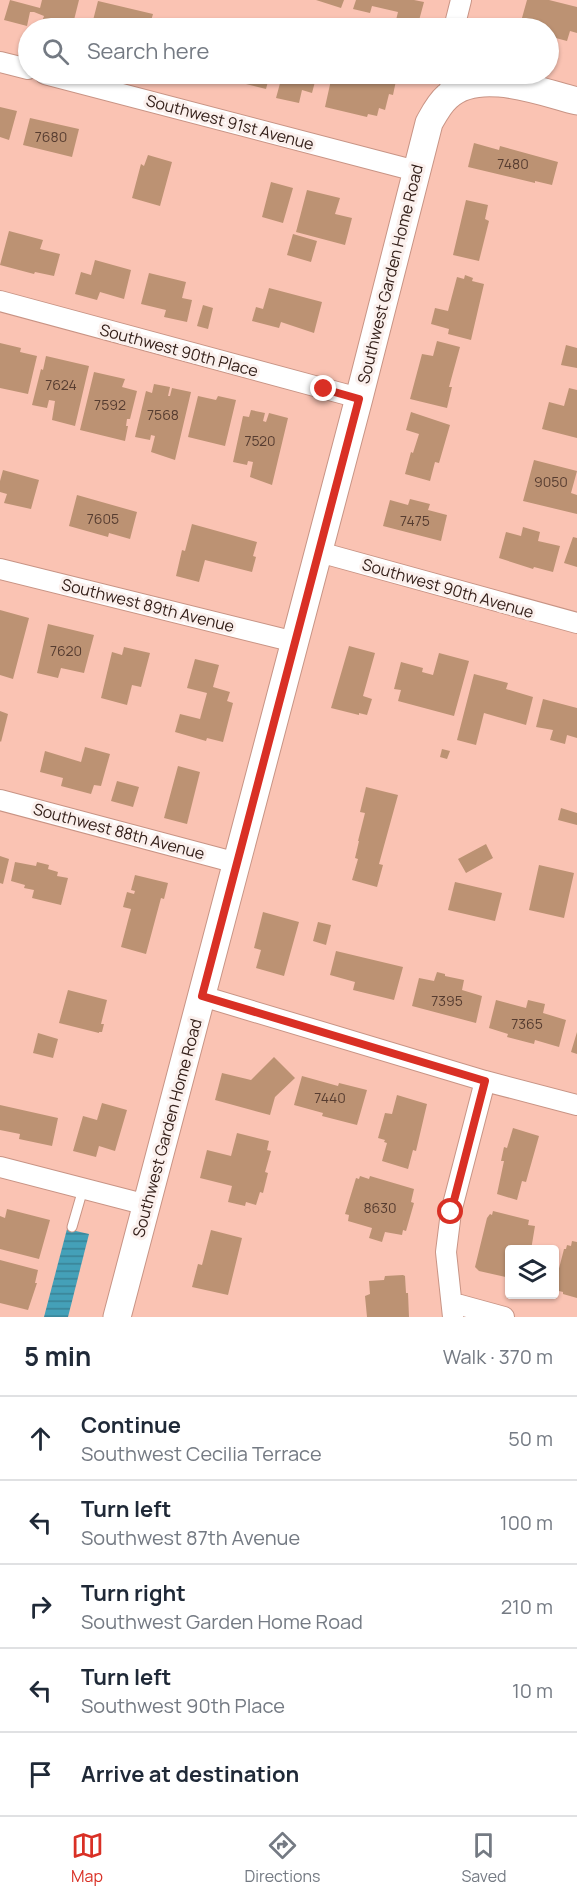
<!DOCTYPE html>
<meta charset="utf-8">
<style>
body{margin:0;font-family:Manrope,sans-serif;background:#f2f2f3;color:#1f2937}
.controls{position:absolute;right:18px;bottom:18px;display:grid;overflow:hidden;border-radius:6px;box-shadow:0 2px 4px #0004}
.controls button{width:54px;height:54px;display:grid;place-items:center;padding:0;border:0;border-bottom:2px solid #e0e1e3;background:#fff;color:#1f2937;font:30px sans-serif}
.stop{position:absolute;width:18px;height:18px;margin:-14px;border:4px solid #d93025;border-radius:50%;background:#fff}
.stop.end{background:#d93025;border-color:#fff;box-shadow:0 2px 6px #0008}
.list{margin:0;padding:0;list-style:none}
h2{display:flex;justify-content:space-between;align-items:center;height:78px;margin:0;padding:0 24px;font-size:26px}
h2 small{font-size:20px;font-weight:400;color:#747a83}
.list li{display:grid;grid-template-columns:39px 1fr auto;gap:18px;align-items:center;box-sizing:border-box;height:84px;padding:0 24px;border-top:2px solid #e0e1e3}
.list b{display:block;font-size:22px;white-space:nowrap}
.list p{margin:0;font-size:20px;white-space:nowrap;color:#747a83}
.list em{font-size:20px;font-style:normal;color:#747a83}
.icon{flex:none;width:33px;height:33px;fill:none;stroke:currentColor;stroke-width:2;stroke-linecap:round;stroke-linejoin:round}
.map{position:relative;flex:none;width:577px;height:1317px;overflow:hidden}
.search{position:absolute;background:#fff;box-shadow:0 2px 4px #0004;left:18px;right:18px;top:18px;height:66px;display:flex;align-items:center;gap:15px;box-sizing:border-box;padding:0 21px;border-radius:33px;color:#747a83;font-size:22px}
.sheet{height:498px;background:#fff}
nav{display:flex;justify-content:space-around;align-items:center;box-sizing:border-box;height:84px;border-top:2px solid #e0e1e3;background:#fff;font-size:16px;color:#747a83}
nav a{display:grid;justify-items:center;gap:3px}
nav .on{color:#d93025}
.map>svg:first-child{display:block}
.water{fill:url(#water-rules)}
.building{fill:#bc9273}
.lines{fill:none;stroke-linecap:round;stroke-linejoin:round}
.service-casing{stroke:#c89485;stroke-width:11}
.minor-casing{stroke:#c89485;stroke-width:22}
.secondary-casing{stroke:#c89485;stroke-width:29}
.service{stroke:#fff;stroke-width:9}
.minor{stroke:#fff;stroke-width:20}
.secondary{stroke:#fff;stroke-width:27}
.route{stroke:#d93025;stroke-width:8}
.labels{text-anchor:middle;stroke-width:6;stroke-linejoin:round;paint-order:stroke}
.number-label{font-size:14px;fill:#563c30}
.street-label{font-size:16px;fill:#34201a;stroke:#fbf0ed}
</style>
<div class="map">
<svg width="577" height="1317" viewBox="0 0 577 1317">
<defs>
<pattern id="water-rules" width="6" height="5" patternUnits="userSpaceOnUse" patternTransform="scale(1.5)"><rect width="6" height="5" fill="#44a0b8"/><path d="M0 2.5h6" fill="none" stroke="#3a8295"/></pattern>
</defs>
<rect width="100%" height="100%" fill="#fac3b3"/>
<path class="water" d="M67,1229L89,1234L68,1317H44Z"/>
<path class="building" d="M10,0L40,8L42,0H79L72,28H40L44,16L34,12H30L27,26L4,20Z
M316,0H344L341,8Z
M356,0H414L424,2L417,28H394L398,12L372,6L370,13L353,9Z
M527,0H549L577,7V33L570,31L567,41L548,36V28H536L520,25Z
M98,1L153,14L149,28H91Z
M213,74H233L231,79Z
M245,74H270L266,89L242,83Z
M273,74H317L312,93L302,90L299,103L276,98L282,76Z
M337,74H385L397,76L393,95L389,94L385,110L379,108L377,116L368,114L367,117L325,107L331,80L335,81Z
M0,107L17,111L9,140L0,137Z
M30,118L79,129L72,157L23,145Z
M474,143L499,150L500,146L558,162L552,185L535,181V183L468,167Z
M148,155L172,162L160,206L132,198L141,164L144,166Z
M271,182L293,188L283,223L262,217Z
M307,190L340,198L335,214L352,218L345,245L296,232Z
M466,200L488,205L485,219L489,221L479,261L453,255Z
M9,231L43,240L40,249L60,254L54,276L35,272L34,274L0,265Z
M293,234L317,241L311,262L287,255Z
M95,260L131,270L124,299L100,292L97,300L75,294L81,272L91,275Z
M149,273L186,282L182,298L192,300L187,322L164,317L166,310L141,304Z
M465,275L473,278L472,281L484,284L471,340L448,334L449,329L431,324L435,308L448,311L457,277L464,279Z
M269,288L322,302L314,333L281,322L279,328L252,321L256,307L263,309Z
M203,305L213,308L208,329L197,326Z
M437,341L460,347L449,387H452L447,408L410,399L422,354L433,356Z
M0,343L21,348L20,352L37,356L28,394L0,388Z
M566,345L577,348V368L561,365Z
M46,356L89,366L75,426L52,420L55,401L49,400L47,408L32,405L41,369L43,370Z
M94,372L125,379L122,387L137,391L130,419H127L126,426H128L125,441L80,430Z
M154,384L170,387L168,396H170L172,388L191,392L175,460L151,452L155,436L151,435L150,440L135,437L146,391L152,393Z
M569,388L577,390V438L542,429L549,402L564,406Z
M198,396L216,400L218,396L236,400L225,446L188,437Z
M251,410L265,413L263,421L266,422L269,413L288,418L272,485L250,477L253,462L248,461L247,465L233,462L243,416L249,417Z
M411,412L450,425L439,463L435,462L430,481L405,474L411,452L413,453L419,434L406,430Z
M534,460L577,471L571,493L577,495V514L523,501Z
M3,470L39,480L31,509L4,503L7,494L0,492V481Z
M77,495L137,512L130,539L109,533L108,537L69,526Z
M410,499L430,504L428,510L447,515L441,541L383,526L390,500L408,505Z
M192,524L257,542L253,556L256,557L252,572L205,560L199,582L176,576L182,550L185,551Z
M523,527L540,532L538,541L560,546L553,572L534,567L533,569L499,558L506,532L521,536Z
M573,537L577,538V567L564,563Z
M0,610L29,618L13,679L0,675Z
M48,624L94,635L84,673L61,668L58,678L37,673Z
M349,646L375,653L363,696L372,699L367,715L359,713V715L331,708Z
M124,647L150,653L141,687L132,685L127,705L101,698L112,652L122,655Z
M439,653L469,661L454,716L398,701L401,690L394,689L401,662L423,668L422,672L433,675Z
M195,659L219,665L213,687L230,692L227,701L233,703L223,742L207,738L206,741L175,732L180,714L200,719L207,693L187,688Z
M474,674L508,683L506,689L533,697L526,725L484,713L476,745L457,740Z
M543,699L577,708V738L567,735L565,744L550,740L553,730L536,727Z
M0,711L8,714L1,742L0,741Z
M85,747L110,754L101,786L94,785L91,794L61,786L63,778L40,772L45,751L81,762Z
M442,749L450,751L447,759L440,757Z
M178,766L200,772L187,824L164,818Z
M117,781L139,787L133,807L111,801Z
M366,787L398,795L379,864L383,865L377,887L352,880L358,859L355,858L359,841H358L365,813L360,812Z
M561,808L577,813V825L558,820Z
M486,844L493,858L466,873L458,859Z
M0,856L9,859L3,884L0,883Z
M15,862L36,866L37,862L49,865L48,869L58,872L57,876L68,878L61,905L32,898L34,890L24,888L25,885L11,881Z
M539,865L574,873L564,918L529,910Z
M135,875L168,883L164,899L161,898L146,954L121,947L131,909L123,907L127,892L134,894L135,891L131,890Z
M455,882L502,893L495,921L448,910Z
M263,912L299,922L284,976L256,968L261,950L254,948Z
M318,922L331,925L326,945L313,941Z
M336,951L403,967L394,1000L353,990L355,982L330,975Z
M437,972L445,974V976L464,980L462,990L482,996L476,1023L412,1006L419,978L434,981Z
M68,990L107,1000L101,1024H104L102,1032H99V1033L59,1023Z
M496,1000L526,1008L528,1000L545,1004L543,1013L566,1020L559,1047L535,1040L534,1044L507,1037L508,1034L489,1028Z
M577,1032V1054L571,1052Z
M38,1033L58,1039L53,1058L33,1053Z
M274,1057L295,1078L275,1097L270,1115L215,1100L222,1073L251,1080Z
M302,1076L338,1086L339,1083L367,1090L357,1125L322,1116L323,1113L294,1105Z
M397,1095L427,1104L416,1151L413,1150L408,1169L382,1161L387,1143L384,1142L385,1140L378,1138L385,1113L392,1114Z
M102,1103L127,1110L115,1151L99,1146L96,1157L73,1151L83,1116L97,1120Z
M0,1105L58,1118L52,1146L19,1139L20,1134L0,1130Z
M513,1128L539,1136L526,1182L522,1181L517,1200L497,1194L504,1161H501L504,1147L507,1148Z
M237,1133L269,1141L267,1150L271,1151L265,1172L268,1173L263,1193L260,1192L256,1205L246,1202L245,1206L228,1202L232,1186L200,1178L207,1150L231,1156Z
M360,1176L369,1179L370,1176L414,1189L411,1202L414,1203L406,1231L403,1230L402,1235L385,1232L382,1242L369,1238L372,1228L348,1221L349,1215L345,1214L356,1178L359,1179Z
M7,1209L50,1220L39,1259L0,1249V1216L5,1218Z
M493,1211L529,1220L528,1225L535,1226L531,1250H510V1278L479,1271L475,1267L487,1218L490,1214L492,1215Z
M211,1230L242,1238L228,1295L192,1287L198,1264L202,1265Z
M572,1241L577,1242V1298L563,1294V1292L555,1290L554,1288L564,1249H566L567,1245L571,1246Z
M0,1260L38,1270L35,1283H37L28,1310L0,1303Z
M403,1275L405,1276L406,1293H408L409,1317H367L365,1296L370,1294L369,1281L384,1280L385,1276Z"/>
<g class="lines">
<defs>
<path id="service" d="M72,1227L83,1189"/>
<path id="minor" d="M454,28L461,0
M0,62L28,69
M45,74L416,171
M449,74L452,93
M0,301L359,398
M319,552L577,623
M0,569L295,642
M0,800L237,863
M202,996L485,1081L577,1105
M0,1167L147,1205
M453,1303L504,1317
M453,1317L446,1252L451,1212L485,1081"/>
<path id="secondary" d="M117,1317L359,398L429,123C434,114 439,104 447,97C478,67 541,92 577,101"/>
</defs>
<use href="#service" class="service-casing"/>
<use href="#minor" class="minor-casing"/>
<use href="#secondary" class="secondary-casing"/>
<use href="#service" class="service"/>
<use href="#minor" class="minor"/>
<use href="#secondary" class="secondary"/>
</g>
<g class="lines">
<path class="route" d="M324,389L359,399L202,996L485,1081L451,1212"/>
</g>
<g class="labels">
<g class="number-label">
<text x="51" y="142">7680</text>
<text x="513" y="169">7480</text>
<text x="61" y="390">7624</text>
<text x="110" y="410">7592</text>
<text x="163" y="420">7568</text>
<text x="260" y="446">7520</text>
<text x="551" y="487">9050</text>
<text x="103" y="524">7605</text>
<text x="415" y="526">7475</text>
<text x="66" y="656">7620</text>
<text x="447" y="1006">7395</text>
<text x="527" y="1029">7365</text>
<text x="330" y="1103">7440</text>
<text x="380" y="1213">8630</text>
</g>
<g class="street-label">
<text transform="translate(230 122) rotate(15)" y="6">Southwest 91st Avenue</text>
<text transform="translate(390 274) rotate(-76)" y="6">Southwest Garden Home Road</text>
<text transform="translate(179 350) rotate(15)" y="6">Southwest 90th Place</text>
<text transform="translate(448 588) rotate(16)" y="6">Southwest 90th Avenue</text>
<text transform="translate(148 605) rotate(14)" y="6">Southwest 89th Avenue</text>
<text transform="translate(119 831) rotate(15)" y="6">Southwest 88th Avenue</text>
<text transform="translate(167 1128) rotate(-75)" y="6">Southwest Garden Home Road</text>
</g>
</g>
</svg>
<div class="controls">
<button><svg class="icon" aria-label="layers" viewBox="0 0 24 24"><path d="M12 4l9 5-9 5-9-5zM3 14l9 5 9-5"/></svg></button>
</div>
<div class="stop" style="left:451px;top:1212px"></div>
<div class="stop end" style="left:324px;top:389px"></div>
<div class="search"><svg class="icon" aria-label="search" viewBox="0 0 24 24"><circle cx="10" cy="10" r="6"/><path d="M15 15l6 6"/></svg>Search here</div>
</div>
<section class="sheet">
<h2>5 min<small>Walk · 370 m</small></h2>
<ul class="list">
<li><svg class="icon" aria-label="ahead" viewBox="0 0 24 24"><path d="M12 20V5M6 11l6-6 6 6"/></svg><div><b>Continue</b><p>Southwest Cecilia Terrace</p></div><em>50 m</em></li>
<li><svg class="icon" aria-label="left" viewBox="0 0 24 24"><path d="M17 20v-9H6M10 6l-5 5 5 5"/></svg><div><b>Turn left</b><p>Southwest 87th Avenue</p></div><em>100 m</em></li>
<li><svg class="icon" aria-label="right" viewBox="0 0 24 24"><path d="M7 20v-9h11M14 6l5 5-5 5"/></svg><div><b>Turn right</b><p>Southwest Garden Home Road</p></div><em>210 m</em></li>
<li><svg class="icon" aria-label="left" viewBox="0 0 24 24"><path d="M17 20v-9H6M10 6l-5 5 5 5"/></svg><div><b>Turn left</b><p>Southwest 90th Place</p></div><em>10 m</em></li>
<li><svg class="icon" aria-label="arrive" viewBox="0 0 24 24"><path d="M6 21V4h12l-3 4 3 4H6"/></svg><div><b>Arrive at destination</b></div></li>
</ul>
</section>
<nav>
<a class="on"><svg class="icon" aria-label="map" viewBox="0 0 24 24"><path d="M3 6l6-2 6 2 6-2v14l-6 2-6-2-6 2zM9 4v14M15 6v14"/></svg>Map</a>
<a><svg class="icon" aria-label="directions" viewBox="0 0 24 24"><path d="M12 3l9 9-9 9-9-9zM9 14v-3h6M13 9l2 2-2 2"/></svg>Directions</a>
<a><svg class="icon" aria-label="saved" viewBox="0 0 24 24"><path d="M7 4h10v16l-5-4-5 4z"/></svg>Saved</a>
</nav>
